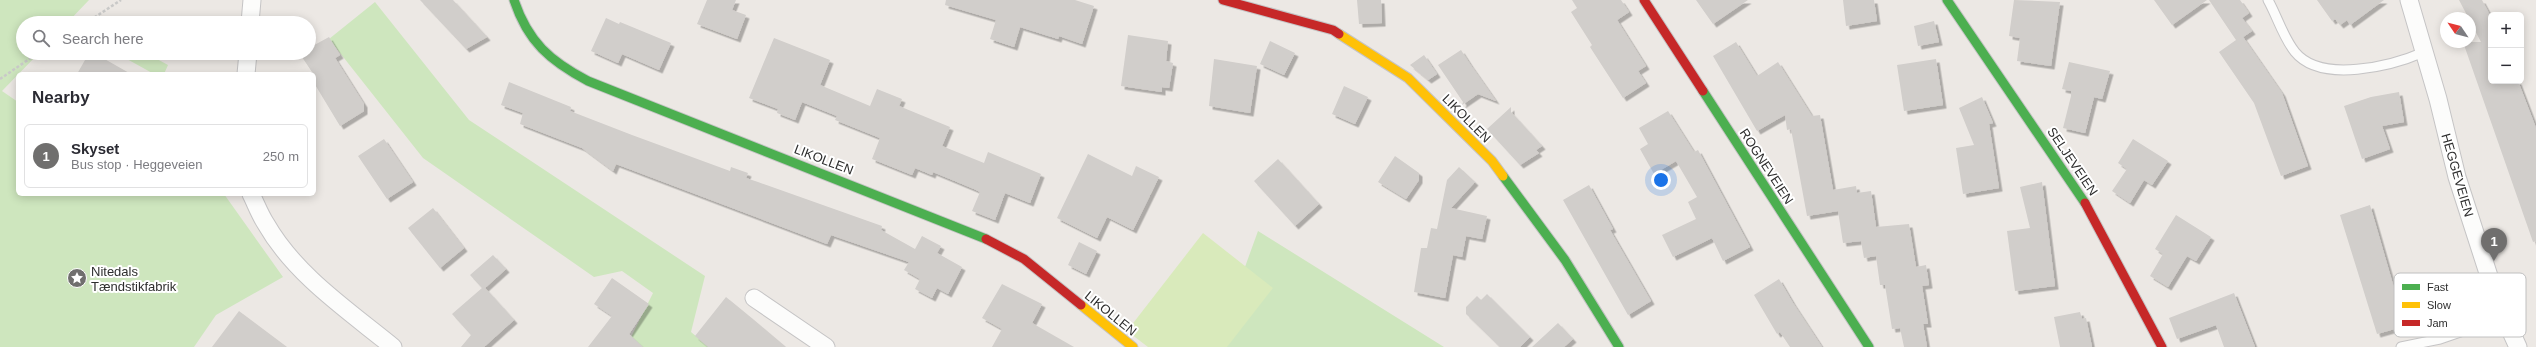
<!DOCTYPE html>
<meta charset="utf-8">
<style>
body{margin:0;font-family:Arial,sans-serif;background:#f7f7f7;color:#2b2b33}
.controls{position:absolute;right:12px;top:12px;display:grid;overflow:hidden;border-radius:6px;box-shadow:0 2px 10px #0003}
.controls button{width:36px;height:36px;display:grid;place-items:center;padding:0;border:0;border-bottom:1px solid #e1e1e2;background:#fff;color:#2b2b33;font:20px sans-serif}
.compass{position:absolute;left:2440px;top:12px;width:36px;height:36px;border-radius:50%;background:#fff;box-shadow:0 2px 10px #0003;rotate:305deg}
.you{position:absolute;left:1661px;top:180px;width:14px;height:14px;margin:-10px;border:3px solid #fff;border-radius:50%;background:#1a73e8;box-shadow:0 0 0 6px #1a73e833}
.badge{display:grid;place-items:center;width:26px;height:26px;border-radius:50%;background:#706f6e;color:#fff;font-size:13px;font-weight:700}
.pin{position:absolute;translate:-50% -33px;filter:drop-shadow(0 1px 2px #0008)}
.pin::after{content:'';position:absolute;top:21px;width:14px;height:12px;background:inherit;clip-path:polygon(0 0,100% 0,50% 100%)}
.list{margin:0;padding:0;list-style:none}
h2{display:flex;justify-content:space-between;align-items:center;height:52px;margin:0;padding:0 16px;font-size:17px}
h2 small{font-size:13px;font-weight:400;color:#7c7c81}
.list li{display:grid;grid-template-columns:26px 1fr auto;gap:12px;align-items:center;box-sizing:border-box;height:64px;margin:0 8px 8px;padding:0 8px;border:1px solid #e1e1e2;border-radius:6px}
.list b{display:block;font-size:15px;white-space:nowrap}
.list p{margin:0;font-size:13px;white-space:nowrap;color:#7c7c81}
.list em{font-size:13px;font-style:normal;color:#7c7c81}
.icon{flex:none;width:22px;height:22px;fill:none;stroke:currentColor;stroke-width:2;stroke-linecap:round;stroke-linejoin:round}
.map{position:relative;flex:none;width:2536px;height:347px;overflow:hidden}
.search{position:absolute;background:#fff;box-shadow:0 2px 10px #0003;left:16px;top:16px;width:300px;height:44px;display:flex;align-items:center;gap:10px;box-sizing:border-box;padding:0 14px;border-radius:22px;color:#7c7c81;font-size:15px}
.panel{position:absolute;background:#fff;box-shadow:0 2px 10px #0003;left:16px;top:72px;width:300px;height:124px;border-radius:6px}
.map>svg:first-child{display:block}
.green{fill:#cee6be}
.pitch{fill:#d9eabb}
.building{fill:#d1cecb;filter:url(#shadow)}
.lines{fill:none;stroke-linecap:round;stroke-linejoin:round}
.lane-casing{stroke:#c5c4c5;stroke-width:11}
.street-casing{stroke:#c5c4c5;stroke-width:19}
.fast-casing{stroke:#c5c4c5;stroke-width:11}
.slow-casing{stroke:#c5c4c5;stroke-width:11}
.jam-casing{stroke:#c5c4c5;stroke-width:11}
.path{stroke:#c9c9c8;stroke-width:2.5;stroke-dasharray:3 2;stroke-linecap:butt}
.lane{stroke:#fcfcfb;stroke-width:9}
.street{stroke:#fcfcfb;stroke-width:17}
.fast{stroke:#4caf50;stroke-width:9}
.slow{stroke:#ffc107;stroke-width:9}
.jam{stroke:#c62828;stroke-width:9}
.labels{text-anchor:middle;stroke-width:4;stroke-linejoin:round;paint-order:stroke}
.street-label{font-size:13px;fill:#2e2e2e;stroke:#fff}
.poi-label{font-size:13px;fill:#2e2e2e;stroke:#fff;text-anchor:start}
.key{fill:#fff;stroke:#c0c0c0;stroke-width:1}
.key-label{font-size:11px;fill:#2e2e2e}
</style>
<div class="map">
<svg width="2536" height="347" viewBox="0 0 2536 347">
<defs>
<filter id="shadow"><feDropShadow dx="3.5" dy="3.5" stdDeviation="0" flood-color="#0004"/></filter>
</defs>
<rect width="100%" height="100%" fill="#ece8e4"/>
<path class="green" d="M0,0H89L67,23H23V53H39L2,91L18,102V194H224L283,277L216,315L194,347H0Z
M375,2L469,120L705,276L691,332L709,347H637L629,341L653,293L622,271L594,277L423,158L329,39Z
M116,53H146L168,65L164,74H154Z
M1258,231L1444,347H1216Z"/>
<path class="pitch" d="M1203,233L1273,288L1227,347H1148L1127,331Z"/>
<path class="building" d="M420,0H453L487,37L466,49Z
M707,0H736L732,10L746,15L737,39L697,24Z
M946,0H1075L1094,6L1082,44L1059,36L1058,39L1020,27L1014,47L990,39L996,20L945,5Z
M1357,0H1381L1382,23L1359,24Z
M1572,0H1621L1629,12L1617,20L1646,66L1638,71L1646,83L1623,98L1590,47L1592,45L1571,12L1577,8Z
M1696,0H1748L1713,24Z
M1843,0H1874L1877,21L1846,26Z
M2014,0L2060,2L2051,66L2017,61L2020,38L2009,36Z
M2154,0H2207L2172,25Z
M2209,0H2240L2249,13L2242,18L2252,31L2243,37L2282,93L2308,166L2281,176L2254,103L2219,52L2236,40Z
M2317,0H2384L2350,25L2347,20L2340,25L2335,19L2332,21Z
M2459,0H2482L2491,17V81H2518L2536,128V241L2533,242L2463,42H2481Z
M606,18L619,24L620,22L671,43L659,70L622,54L618,63L591,51Z
M1934,21L1939,42L1918,46L1914,26Z
M1128,35L1168,41L1166,61L1173,63L1169,88L1162,87V92L1121,86Z
M329,37L340,55L335,58L364,104V111L340,126L314,83V74H309L312,72L300,54L309,53V48Z
M774,38L830,60L820,85L870,106L877,89L902,99L899,106L950,127L942,146L984,163L988,152L1041,174L1030,203L1005,193L995,220L972,211L980,192L974,189L933,172L932,175L915,168L912,175L872,159L880,138L835,120L837,116L802,102L795,120L777,113L778,109L749,98Z
M1270,41L1295,53L1284,75L1260,64Z
M1736,42L1757,76L1778,62L1812,116L1820,115L1833,190L1856,186L1857,193L1871,191L1876,227L1909,224L1916,267L1926,265L1929,285L1922,286L1928,324H1923L1927,347H1904L1900,328L1892,329L1885,285H1880L1876,256L1864,258L1861,241L1843,243L1838,211L1807,216L1791,129L1787,130L1785,115L1757,131L1713,56Z
M1461,50L1470,64L1496,101L1478,94L1462,105L1463,102L1438,65Z
M89,53H94L131,74H77Z
M1424,55L1437,74L1428,80L1410,65Z
M1214,59L1257,66L1250,113L1209,106Z
M1936,59L1943,105L1904,111L1897,65Z
M2069,62L2110,71L2102,99L2094,97L2085,133L2063,128L2071,96V91L2062,89Z
M509,82L571,107L570,111L632,135L730,171L731,167L748,173L746,178L758,182L882,226L881,230L915,249L922,236L941,246L937,253L962,267L948,294L937,288L932,298L915,289L920,279L904,270L909,262L831,235L827,244L616,164L613,171L582,148L520,124L523,113L501,105Z
M1344,86L1368,97L1355,124L1332,114Z
M2399,92L2404,122L2382,126L2390,149L2362,159L2344,106L2371,97Z
M1982,97L1993,123L1989,124L1999,188L1963,194L1956,148L1974,145L1959,108Z
M1511,107V112L1542,146L1536,150L1539,153L1520,165L1487,129Z
M1668,111L1694,152L1698,150L1750,247L1723,261L1712,238L1673,257L1662,235L1696,219L1688,202L1697,197L1676,161L1654,174L1640,149L1648,144L1639,128Z
M384,139L413,182L387,199L358,156Z
M2133,139L2168,161L2152,185L2144,180L2130,203L2112,191L2127,169L2118,163Z
M1088,154L1132,176L1136,166L1159,177L1133,230L1107,217L1097,238L1057,218Z
M1395,156L1419,173V180L1406,199L1378,182Z
M1278,159L1319,204L1295,226L1254,181Z
M1459,167L1475,182L1451,208L1487,216L1482,239L1466,236L1462,257L1453,255L1445,298L1414,292L1421,248H1427L1431,228L1437,229L1447,180Z
M2042,182L2055,286L2015,291L2007,231L2030,228L2020,187Z
M1589,185L1613,229L1610,230L1651,301L1628,315L1563,200Z
M2370,205L2405,326L2377,334L2340,215Z
M433,208L464,248L440,268L408,228Z
M2176,215L2211,237L2196,261L2187,256L2168,287L2150,276L2163,254L2155,249Z
M1079,242L1097,251L1086,274L1068,265Z
M493,255L506,269L485,288L514,320L484,347H461L471,335L452,314L482,288L470,275Z
M612,278L649,304L629,334L643,347H588L612,316L594,304Z
M1779,279L1793,303L1822,347H1790L1780,332L1777,334L1754,295Z
M1002,284L1042,304L1032,323L1074,347H992L1002,329L982,318Z
M2234,293L2255,347H2224L2216,325L2177,339L2169,318Z
M1487,294L1530,337L1520,347H1500L1466,314V307L1477,296L1481,300Z
M726,297L754,320L786,347H708L695,336Z
M239,311L287,347H212Z
M2080,312L2082,319L2086,318L2092,347H2060L2054,317Z
M1558,323L1573,339L1564,347H1532Z"/>
<g class="lines">
<defs>
<path id="lane" d="M2268,0C2277,16 2283,37 2295,52C2321,84 2392,66 2424,52
M2401,347L2440,339L2504,317"/>
<path id="street" d="M2409,0L2438,99L2457,177L2497,301L2518,347
M250,23L252,0
M246,74L248,53
M251,194C256,204 260,215 266,224C295,275 349,311 393,347
M754,298L826,347"/>
<path id="fast" d="M514,0C528,42 550,61 588,81L986,239
M1947,0L2085,203
M1703,91L1869,347
M1503,176L1565,260L1619,347"/>
<path id="slow" d="M1339,34L1408,78L1492,161L1503,176
M1081,305L1133,347"/>
<path id="jam" d="M1223,0L1333,30L1339,34
M1644,0L1703,91
M2085,203L2162,347
M986,239L1024,259L1081,305"/>
</defs>
<use href="#lane" class="lane-casing"/>
<use href="#street" class="street-casing"/>
<use href="#fast" class="fast-casing"/>
<use href="#slow" class="slow-casing"/>
<use href="#jam" class="jam-casing"/>
<path class="path" d="M86,23L121,0
M0,79L38,53"/>
<use href="#lane" class="lane"/>
<use href="#street" class="street"/>
<use href="#fast" class="fast"/>
<use href="#slow" class="slow"/>
<use href="#jam" class="jam"/>
</g>
<defs>
<symbol id="sight-disc" viewBox="-11 -11 22 22"><circle r="9.5" fill="#706f6e" stroke="#fff"/><path d="M0-6L1.8-2.2L6-1.7L2.9 1.2L3.7 5.4L0 3.3L-3.7 5.4L-2.9 1.2L-6-1.7L-1.8-2.2Z" fill="#fff"/></symbol>
</defs>
<g fill-rule="evenodd">
<use href="#sight-disc" x="66" y="267" width="22" height="22"/>
</g>
<g class="labels">
<g class="street-label">
<text transform="translate(1467 118) rotate(45)" y="5">LIKOLLEN</text>
<text transform="translate(824 159) rotate(21)" y="5">LIKOLLEN</text>
<text transform="translate(2073 161) rotate(56)" y="5">SELJEVEIEN</text>
<text transform="translate(1767 166) rotate(57)" y="5">ROGNEVEIEN</text>
<text transform="translate(2458 175) rotate(74)" y="5">HEGGEVEIEN</text>
<text transform="translate(1111 313) rotate(39)" y="5">LIKOLLEN</text>
</g>
<g class="poi-label">
<text x="91" y="276">Nitedals<tspan x="91" dy="15">Tændstikfabrik</tspan></text>
</g>
</g>
<rect x="2394" y="273" width="132" height="64" rx="6" class="key"/>
<rect x="2402" y="284" width="18" height="6" fill="#4caf50"/>
<rect x="2402" y="302" width="18" height="6" fill="#ffc107"/>
<rect x="2402" y="320" width="18" height="6" fill="#c62828"/>
<g class="key-label">
<text x="2427" y="291">Fast</text>
<text x="2427" y="309">Slow</text>
<text x="2427" y="327">Jam</text>
</g>
</svg>
<div class="controls">
<button>+</button>
<button>−</button>
</div>
<svg class="compass" viewBox="-18 -18 36 36"><path d="M0-13l5 13h-10z" fill="#e53935"/><path d="M0 13l5-13h-10z" fill="#7c7c81"/></svg>
<div class="you"></div>
<div class="pin badge" style="left:2494px;top:261px">1</div>
<div class="search"><svg class="icon" aria-label="search" viewBox="0 0 24 24"><circle cx="10" cy="10" r="6"/><path d="M15 15l6 6"/></svg>Search here</div>
<section class="panel">
<h2>Nearby<small></small></h2>
<ul class="list">
<li><span class="badge">1</span><div><b>Skyset</b><p>Bus stop · Heggeveien</p></div><em>250 m</em></li>
</ul>
</section>
</div>
